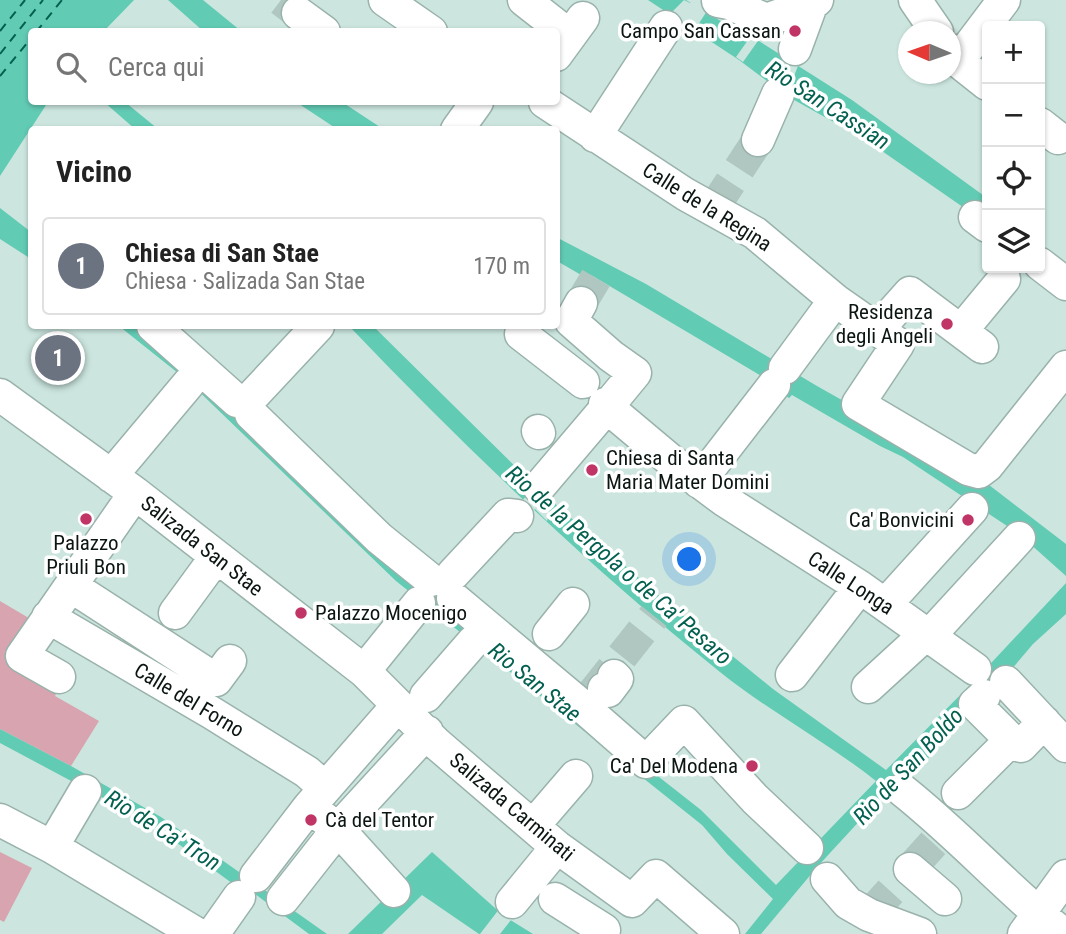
<!DOCTYPE html>
<html lang="it">
<meta charset="utf-8">
<style>
body{margin:0;font-family:"Roboto Condensed",sans-serif;background:#f6f6f6;color:#222}
.controls{position:absolute;right:21px;top:21px;display:grid;overflow:hidden;border-radius:7px;box-shadow:0 2px 5px #0004}
.controls button{width:63px;height:63px;display:grid;place-items:center;padding:0;border:0;border-bottom:2px solid #e0e0e0;background:#fff;color:#222;font:35px sans-serif}
.compass{position:absolute;left:898px;top:21px;width:63px;height:63px;border-radius:50%;background:#fff;box-shadow:0 2px 5px #0004;rotate:272deg}
.you{position:absolute;left:690px;top:560px;width:24px;height:24px;margin:-18px;border:5px solid #fff;border-radius:50%;background:#1a73e8;box-shadow:0 0 0 10px #1a73e833}
.badge{display:grid;place-items:center;width:46px;height:46px;border-radius:50%;background:#1a73e8;color:#fff;font-size:23px;font-weight:700}
.pin{position:absolute;translate:-50% -50%;border:4px solid #fff;box-shadow:0 2px 7px #0006}
.list{margin:0;padding:0;list-style:none}
h2{display:flex;justify-content:space-between;align-items:center;height:91px;margin:0;padding:0 28px;font-size:30px}
h2 small{font-size:23px;font-weight:400;color:#767676}
.list li{display:grid;grid-template-columns:46px 1fr auto;gap:21px;align-items:center;box-sizing:border-box;height:98px;margin:0 14px 14px;padding:0 14px;border:2px solid #e0e0e0;border-radius:7px}
.list b{display:block;font-size:26px;white-space:nowrap}
.list p{margin:0;font-size:23px;white-space:nowrap;color:#767676}
.list em{font-size:23px;font-style:normal;color:#767676}
.icon{flex:none;width:38px;height:38px;fill:none;stroke:currentColor;stroke-width:2;stroke-linecap:round;stroke-linejoin:round}
.map{position:relative;flex:none;width:1066px;height:934px;overflow:hidden}
.search{position:absolute;background:#fff;box-shadow:0 2px 5px #0004;left:28px;top:28px;width:532px;height:77px;display:flex;align-items:center;gap:18px;box-sizing:border-box;padding:0 24px;border-radius:7px;color:#767676;font-size:26px}
.panel{position:absolute;background:#fff;box-shadow:0 2px 5px #0004;left:28px;top:126px;width:532px;height:203px;border-radius:7px}
.map>svg:first-child{display:block}
.green{fill:#d8a4b0}
.water{fill:#62cbb4}
.pier{fill:#cce6df}
.lines{fill:none;stroke-linecap:round;stroke-linejoin:round}
.ferry{stroke:#036051;stroke-width:2;stroke-dasharray:9 7;stroke-linecap:butt}
.street-tunnel{stroke:#afc7c0;stroke-width:32;stroke-dasharray:32 16;stroke-linecap:butt}
.street-casing{stroke:#99b2ab;stroke-width:35}
.street{stroke:#fff;stroke-width:32}
.poi-dot{fill:#c03466;stroke:#fff;stroke-width:2.5}
.labels{text-anchor:middle;stroke-width:7;stroke-linejoin:round;paint-order:stroke}
.poi-label{font-size:21px;fill:#0b1512;stroke:#fff;text-anchor:end}
.street-label{font-size:21px;fill:#0b1512;stroke:#fff}
.water-label{font-size:23px;font-style:italic;fill:#036051;stroke:#fff}
</style>
<div class="map">
<svg width="1066" height="934" viewBox="0 0 1066 934">
<rect width="100%" height="100%" fill="#cce6df"/>
<path class="green" d="M0,601L39,624L14,662L61,684L55,696L99,721L71,766L0,729Z
M0,852L32,868L4,922L0,920Z"/>
<path class="water" d="M0,0H134L104,31L32,32V102H48L0,176Z
M168,0H203L241,31H203Z
M648,0H686L749,38L751,36L852,100L987,198V220L973,214L866,140L787,96L739,60Z
M104,102H125L158,129H135Z
M296,102H342L383,129H337Z
M0,208L31,232V259L0,239Z
M556,237L646,284L817,386L980,478L1066,544V576L1019,534L971,502L903,457L880,446L792,395L789,398L781,393L783,390L758,374L591,275L588,279L557,261Z
M119,326H148L645,766L701,810L776,885L876,781C827,742 770,712 720,672C588,566 466,448 349,326H373L535,486L665,601L773,689L886,770L979,676L1066,583V614L1033,644L1000,683L907,780L888,790L818,866L761,934H745L773,899L727,854L702,825L396,581L188,381Z
M0,729L71,766L161,817L327,934H309L251,891L240,889L162,832L118,806L0,743Z
M432,852L504,916L533,934H479L422,895L382,934H348Z"/>
<path class="pier" d="M684,0L690,3L694,1L718,16L707,11L694,31L670,14Z
M753,33L760,38L743,62L736,57Z
M785,55L799,63L786,98L771,87Z
M535,486L552,502L547,521L535,509L532,512L521,502Z
M500,908L509,915L508,917L511,920L500,934H480Z"/>
<g class="lines">
<path class="ferry" d="M0,31L25,0
M36,32L62,0
M0,54L43,0
M0,76L32,37"/>
<path class="street-tunnel" d="M281,0L298,13
M713,209L758,140
M581,303L596,278
M592,694L654,616
M912,867L948,827
M869,915L898,883"/>
<defs>
<path id="street" d="M385,0L431,32
M524,0L570,36
M915,0L937,32
M718,1L729,3L766,20L812,4L817,0
M298,13L324,32
M795,49L813,0
M950,50L958,61L987,84
M556,55L583,18
M958,61L1004,0
M545,102L685,194L755,233L835,300L898,344L858,404L968,469L979,472L987,466L1066,367
M1040,124L1058,138
M457,130L477,102
M595,136L666,27
M758,140L778,94
M975,217L987,226
M1040,264L1066,284
M581,303L571,321L611,356L635,373L607,407L605,404
M153,326L237,401
M877,330L910,293L982,347
M961,331L1004,279
M521,334L583,382
M785,368L835,300
M0,395L135,493L364,671L437,744L557,847L632,901L656,876L723,934
M246,403L318,326
M251,414L379,538L431,580
M538,431L539,433
M111,476L189,383
M699,482L774,385
M539,487L607,407L669,459L724,500L860,587L975,669
M453,574L508,515L517,516
M71,586L216,680L230,661
M453,598L582,706L646,762L684,722L755,799L807,848
M886,604L972,509
M175,613L216,557
M48,617L212,713L307,772L325,788
M549,634L573,604
M930,635L1019,538
M364,671L419,603
M792,675L860,587
M59,677L22,656L135,493
M1006,682L1066,746
M868,687L927,633
M604,689L608,691L617,679L614,676
M426,696L473,642
M984,696L975,704L1011,740
M902,790C959,835 1007,889 1063,934
M958,793L1011,740L1021,746L1044,722
M321,816L338,829L394,891
M0,820L52,847L197,934
M533,826L576,776
M52,847L85,791
M910,869L945,899
M256,876L309,807L398,705
M827,879L848,903L869,915L920,934
M283,899L338,829L427,732
M555,899L604,930
M512,902L557,847
M213,934L239,897
M1024,934L1066,876"/>
</defs>
<use href="#street" class="street-casing"/>
<use href="#street" class="street"/>
</g>
<g class="poi-dot">
<circle cx="795" cy="31" r="7"/>
<circle cx="947" cy="324" r="7"/>
<circle cx="592" cy="470" r="7"/>
<circle cx="86" cy="519" r="7"/>
<circle cx="968" cy="520" r="7"/>
<circle cx="301" cy="613" r="7"/>
<circle cx="752" cy="766" r="7"/>
<circle cx="311" cy="820" r="7"/>
</g>
<g class="labels">
<g class="poi-label">
<text x="781" y="38">Campo San Cassan</text>
<text x="933" y="319">Residenza<tspan x="933" dy="24">degli Angeli</tspan></text>
<text x="606" y="465" text-anchor="start">Chiesa di Santa<tspan x="606" dy="24">Maria Mater Domini</tspan></text>
<text x="954" y="527">Ca' Bonvicini</text>
<text x="86" y="550" text-anchor="middle">Palazzo<tspan x="86" dy="24">Priuli Bon</tspan></text>
<text x="315" y="620" text-anchor="start">Palazzo Mocenigo</text>
<text x="738" y="773">Ca' Del Modena</text>
<text x="325" y="827" text-anchor="start">Cà del Tentor</text>
</g>
<g class="street-label">
<text transform="translate(707 207) rotate(32)" y="7">Calle de la Regina</text>
<text transform="translate(202 546) rotate(38)" y="7">Salizada San Stae</text>
<text transform="translate(851 583) rotate(33)" y="7">Calle Longa</text>
<text transform="translate(189 700) rotate(31)" y="7">Calle del Forno</text>
<text transform="translate(512 807) rotate(40)" y="7">Salizada Carminati</text>
</g>
<g class="water-label">
<text transform="translate(828 105) rotate(33)" y="8">Rio San Cassian</text>
<text transform="translate(619 565) rotate(41)" y="8">Rio de la Pergola o de Ca' Pesaro</text>
<text transform="translate(535 682) rotate(39)" y="8">Rio San Stae</text>
<text transform="translate(908 766) rotate(-47)" y="8">Rio de San Boldo</text>
<text transform="translate(163 830) rotate(32)" y="8">Rio de Ca' Tron</text>
</g>
</g>
</svg>
<div class="controls">
<button>+</button>
<button>−</button>
<button><svg class="icon" aria-label="locate" viewBox="0 0 24 24"><circle cx="12" cy="12" r="6"/><path d="M12 2v4M12 18v4M2 12h4M18 12h4"/></svg></button>
<button><svg class="icon" aria-label="layers" viewBox="0 0 24 24"><path d="M12 4l9 5-9 5-9-5zM3 14l9 5 9-5"/></svg></button>
</div>
<svg class="compass" viewBox="-18 -18 36 36"><path d="M0-13l5 13h-10z" fill="#e53935"/><path d="M0 13l5-13h-10z" fill="#767676"/></svg>
<div class="you"></div>
<div class="pin badge" style="left:58px;top:358px;background:#6b7280">1</div>
<div class="search"><svg class="icon" aria-label="search" viewBox="0 0 24 24"><circle cx="10" cy="10" r="6"/><path d="M15 15l6 6"/></svg>Cerca qui</div>
<section class="panel">
<h2>Vicino<small></small></h2>
<ul class="list">
<li><span class="badge" style="background:#6b7280">1</span><div><b>Chiesa di San Stae</b><p>Chiesa · Salizada San Stae</p></div><em>170 m</em></li>
</ul>
</section>
</div>
